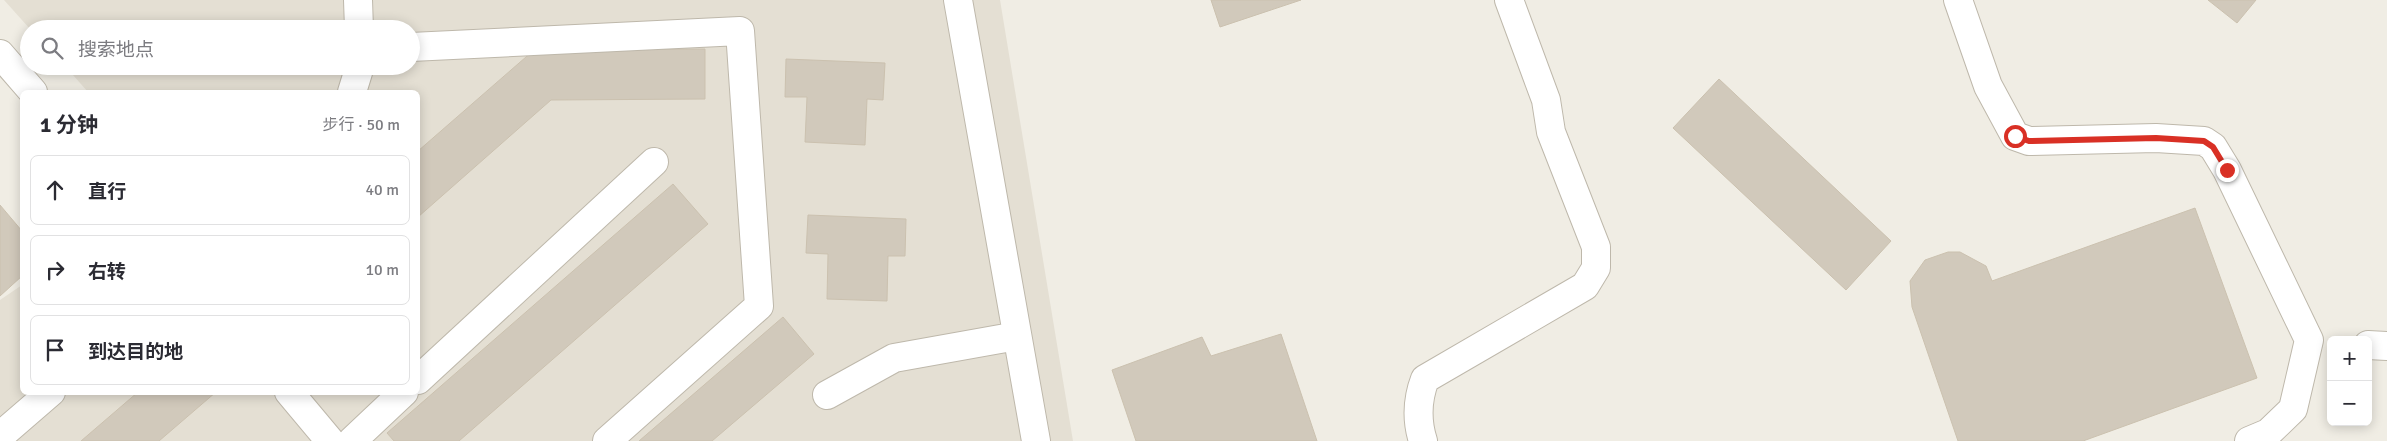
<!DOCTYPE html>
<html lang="zh">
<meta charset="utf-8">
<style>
body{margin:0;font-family:Signika,"Noto Sans SC",sans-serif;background:#f2f2f3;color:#2b2b33}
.controls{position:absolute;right:15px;bottom:15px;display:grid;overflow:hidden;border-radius:8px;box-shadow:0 2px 12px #0003}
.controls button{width:45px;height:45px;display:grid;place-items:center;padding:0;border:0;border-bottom:1px solid #e1e1e2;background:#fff;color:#2b2b33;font:25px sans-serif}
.stop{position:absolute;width:15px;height:15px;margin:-11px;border:4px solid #d93025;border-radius:50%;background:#fff}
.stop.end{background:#d93025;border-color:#fff;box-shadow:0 1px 5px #0008}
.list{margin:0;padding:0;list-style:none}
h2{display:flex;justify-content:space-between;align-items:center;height:65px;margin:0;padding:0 20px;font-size:21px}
h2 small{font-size:16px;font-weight:400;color:#7c7c81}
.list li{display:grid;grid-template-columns:32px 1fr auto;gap:15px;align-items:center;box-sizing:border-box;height:70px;margin:0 10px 10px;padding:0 10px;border:1px solid #e1e1e2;border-radius:8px}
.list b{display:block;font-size:19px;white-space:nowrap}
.list em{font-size:16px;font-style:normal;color:#7c7c81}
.icon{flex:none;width:28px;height:28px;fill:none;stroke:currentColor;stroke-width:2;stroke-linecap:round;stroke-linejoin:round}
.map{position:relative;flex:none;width:2387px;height:441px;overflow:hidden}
.search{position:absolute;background:#fff;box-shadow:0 2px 12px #0003;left:20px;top:20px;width:400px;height:55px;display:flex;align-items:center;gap:12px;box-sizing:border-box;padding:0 18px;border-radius:28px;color:#7c7c81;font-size:19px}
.panel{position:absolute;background:#fff;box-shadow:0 2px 12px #0003;left:20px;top:90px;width:400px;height:305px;border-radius:8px}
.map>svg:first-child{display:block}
.residential{fill:#e4dfd3}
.building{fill:#d1c9bb;stroke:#cbc1af}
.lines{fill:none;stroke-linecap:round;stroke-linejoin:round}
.street-casing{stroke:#beb8ab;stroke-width:30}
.street{stroke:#fff;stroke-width:28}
.route{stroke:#d93025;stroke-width:6}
</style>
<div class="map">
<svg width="2387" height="441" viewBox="0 0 2387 441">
<rect width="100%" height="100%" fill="#f0ede4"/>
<path class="residential" d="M4,0H1000L1073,441H0V300L22,285V392H418V92H88L65,66H411V29H30Z"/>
<path class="building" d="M1211,0H1301L1220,27Z
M2208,0H2256L2237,23Z
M705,49V99L551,100L418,217V151L534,50Z
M786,59L885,63L883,100L867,99L865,145L805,142L807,97H785Z
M1719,79L1891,241L1846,290L1673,128Z
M673,184L708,224L459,441H394L387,433Z
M0,205L22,231V276L0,296Z
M2195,208L2257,378L2083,441H1958L1912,307L1910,281L1925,260L1948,252H1960L1986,266L1992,281Z
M808,215L906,219L905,256H888L887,301L827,299L828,254L806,253Z
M783,317L814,354L712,441H639Z
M1281,334L1317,441H1136L1112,370L1202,337L1211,356Z
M138,392H216L159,441H81Z"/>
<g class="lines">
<defs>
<path id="street" d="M358,0L359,29
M958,0L1036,441
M1958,0L1988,86L2015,136L2029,141L2156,138L2204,141L2213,147L2227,170L2309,340L2293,409L2268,433L2249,441
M411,47L740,31L759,306L607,441
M0,54L33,92
M352,92L360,66
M2368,345L2387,346
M418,380L654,162
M289,392L330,441
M827,395L894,358L1017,336
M0,436L51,392
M352,441L404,392
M1423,441C1416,419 1417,400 1425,379L1585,286L1596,268V247L1551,132L1546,100L1509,0"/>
</defs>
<use href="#street" class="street-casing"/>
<use href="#street" class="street"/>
</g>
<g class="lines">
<path class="route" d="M2015,136L2029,141L2156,138L2204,141L2213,147L2227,170"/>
</g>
</svg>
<div class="controls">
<button>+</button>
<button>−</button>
</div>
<div class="stop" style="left:2015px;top:136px"></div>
<div class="stop end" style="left:2227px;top:170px"></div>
<div class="search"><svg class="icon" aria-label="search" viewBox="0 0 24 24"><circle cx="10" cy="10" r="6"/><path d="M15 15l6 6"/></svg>搜索地点</div>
<section class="panel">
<h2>1 分钟<small>步行 · 50 m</small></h2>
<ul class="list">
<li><svg class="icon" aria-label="ahead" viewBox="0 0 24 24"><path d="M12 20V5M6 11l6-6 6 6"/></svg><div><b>直行</b></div><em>40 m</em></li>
<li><svg class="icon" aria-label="right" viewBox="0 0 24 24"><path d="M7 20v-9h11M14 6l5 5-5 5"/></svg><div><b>右转</b></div><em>10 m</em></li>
<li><svg class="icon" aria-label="arrive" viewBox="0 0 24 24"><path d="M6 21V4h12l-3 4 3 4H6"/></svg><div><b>到达目的地</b></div></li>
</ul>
</section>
</div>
